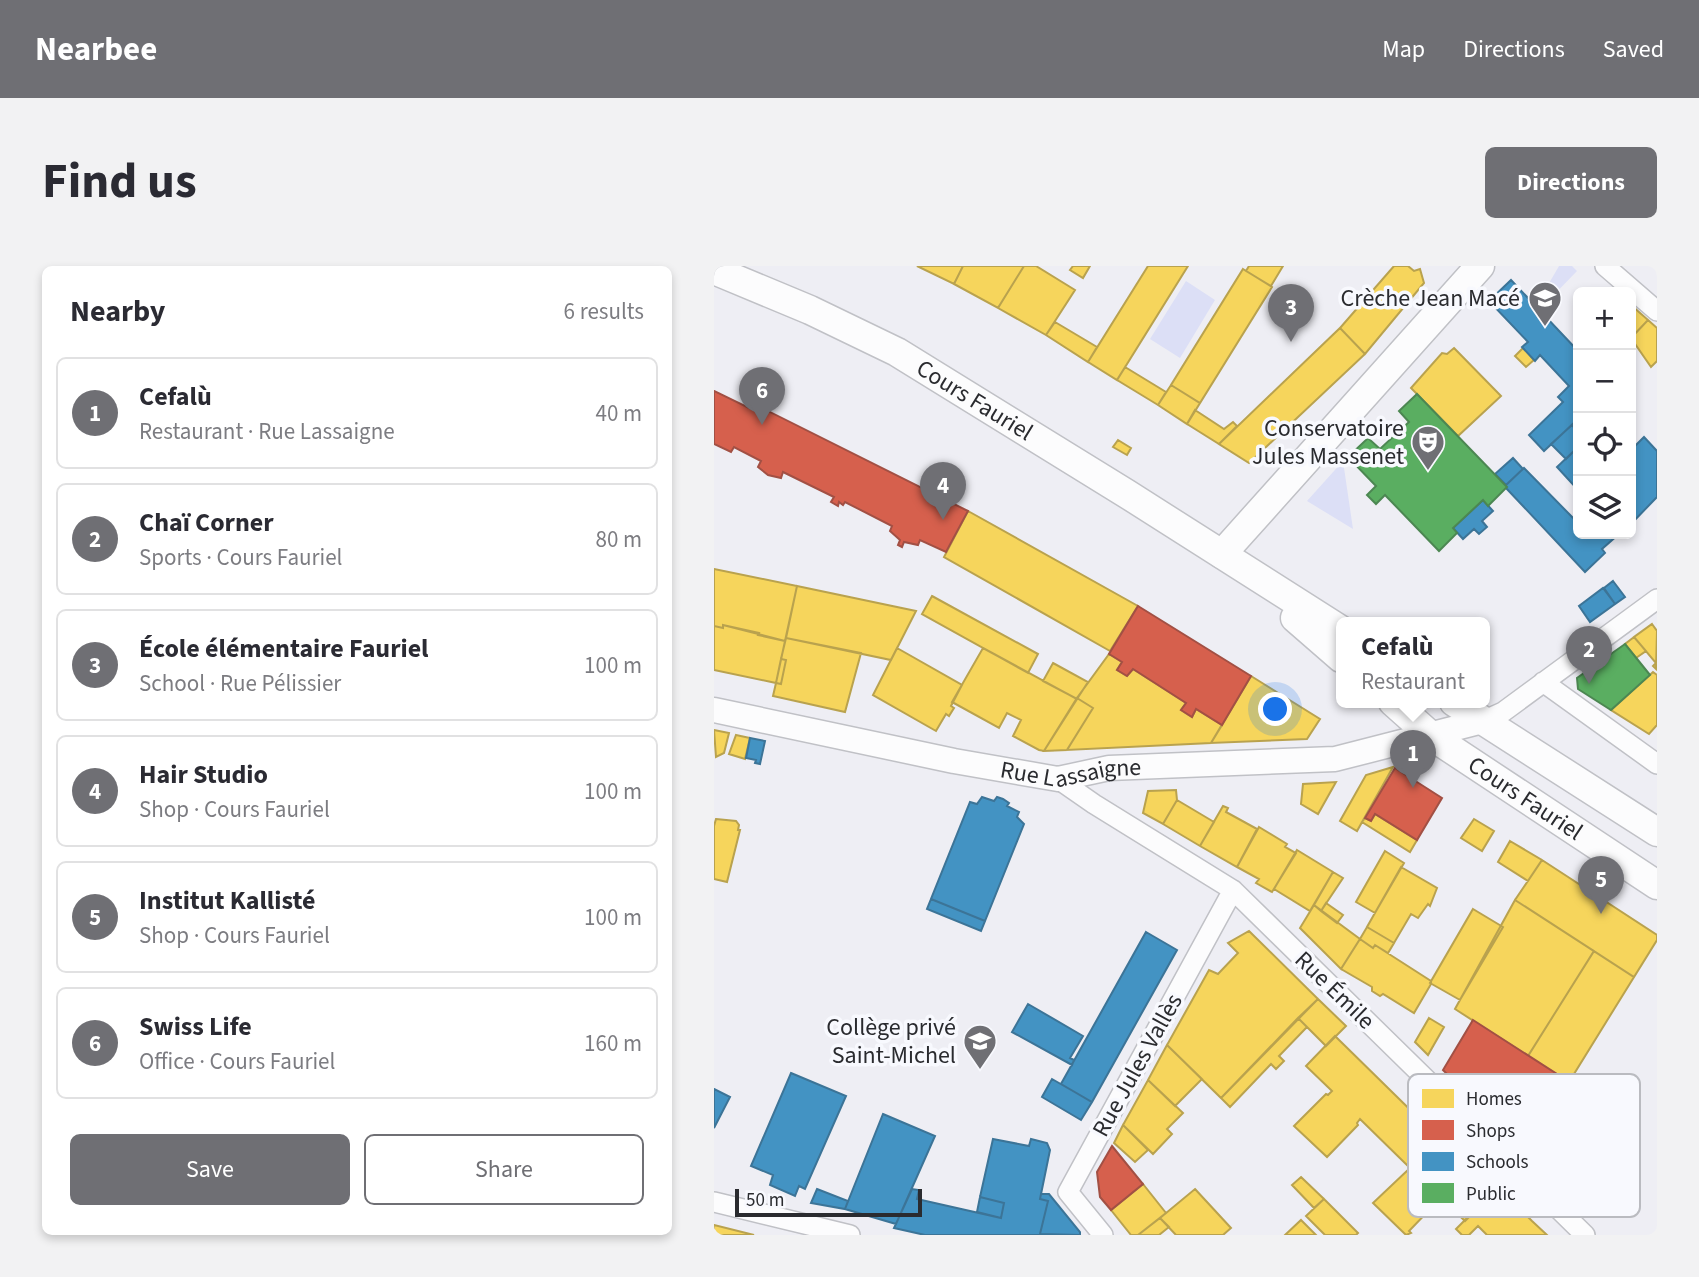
<!DOCTYPE html>
<meta charset="utf-8">
<style>
body{margin:0;font-family:"Source Sans 3",sans-serif;background:#f2f2f3;color:#2b2b33}
.controls{position:absolute;right:21px;top:21px;display:grid;overflow:hidden;border-radius:10px;box-shadow:0 4px 10px #0003}
.controls button{width:63px;height:63px;display:grid;place-items:center;padding:0;border:0;border-bottom:2px solid #e1e1e2;background:#fff;color:#2b2b33;font:35px sans-serif}
.scale{position:absolute;left:21px;bottom:18px;width:187px;box-sizing:border-box;padding-left:7px;border:4px solid #2a2b2f;border-top:0;font-size:19px;line-height:24px;white-space:nowrap;color:#2a2b2f;-webkit-text-stroke:5px #f8f9fe;paint-order:stroke}
.you{position:absolute;left:562px;top:444px;width:24px;height:24px;margin:-18px;border:5px solid #fff;border-radius:50%;background:#1a73e8;box-shadow:0 0 0 10px #1a73e833}
.badge{display:grid;place-items:center;width:46px;height:46px;border-radius:50%;background:#6f6f74;color:#fff;font-size:23px;font-weight:700}
.pin{position:absolute;translate:-50% -58px;filter:drop-shadow(0 2px 4px #0008)}
.pin::after{content:'';position:absolute;top:37px;width:24px;height:21px;background:inherit;clip-path:polygon(0 0,100% 0,50% 100%)}
.popup{position:absolute;left:622px;top:351px;width:154px;height:91px;box-sizing:border-box;display:grid;place-content:center;border-radius:10px;background:#fff;filter:drop-shadow(0 2px 5px #0005);font-size:23px;white-space:nowrap;color:#7c7c81}
.popup b{font-size:26px;color:#2b2b33}
.popup::after{content:'';position:absolute;left:50%;top:100%;margin-left:-14px;border:14px solid transparent;border-top-color:#fff}
.list{margin:0;padding:0;list-style:none}
h2{display:flex;justify-content:space-between;align-items:center;height:91px;margin:0;padding:0 28px;font-size:30px}
h2 small{font-size:23px;font-weight:400;color:#7c7c81}
.list li{display:grid;grid-template-columns:46px 1fr auto;gap:21px;align-items:center;box-sizing:border-box;height:112px;margin:0 14px 14px;padding:0 14px;border:2px solid #e1e1e2;border-radius:10px}
.list b{display:block;font-size:26px;white-space:nowrap}
.list p{margin:0;font-size:23px;white-space:nowrap;color:#7c7c81}
.list em{font-size:23px;font-style:normal;color:#7c7c81}
.actions{display:flex;gap:14px;padding:21px 28px}
.actions a{flex:1;padding:16px 0;border:2px solid #6f6f74;border-radius:10px;text-align:center;font-size:24px;color:#6f6f74}
.actions .main{background:#6f6f74;color:#fff}
.icon{flex:none;width:38px;height:38px;fill:none;stroke:currentColor;stroke-width:2;stroke-linecap:round;stroke-linejoin:round}
.map{position:relative;flex:none;width:943px;height:969px;overflow:hidden;border-radius:10px}
header{display:flex;align-items:center;gap:42px;box-sizing:border-box;height:98px;padding:0 35px;background:#6f6f74;color:#fff}
header strong{font-size:33px}
nav{display:flex;gap:38px;margin-inline-start:auto;font-size:24px}
.intro{display:flex;align-items:center;justify-content:space-between;box-sizing:border-box;height:168px;padding:0 42px}
h1{margin:0;font-size:49px}
.button{padding:18px 32px;border-radius:10px;background:#6f6f74;color:#fff;font-size:24px;font-weight:700}
main{display:flex;gap:42px;padding:0 42px}
aside{flex:1;background:#fff;border-radius:10px;box-shadow:0 4px 10px #0003}
.map>svg:first-child{display:block}
.green{fill:#dcdff6}
.homes{fill:#f6d55c;stroke:#b9a24e;stroke-width:2}
.shops{fill:#d6604d;stroke:#a25044;stroke-width:2}
.schools{fill:#4393c3;stroke:#3c7497;stroke-width:2}
.public{fill:#5aae61;stroke:#4c8752;stroke-width:2}
.lines{fill:none;stroke-linecap:round;stroke-linejoin:round}
.minor-casing{stroke:#c0c1c6;stroke-width:22}
.tertiary-casing{stroke:#c0c1c6;stroke-width:27}
.secondary-casing{stroke:#c0c1c6;stroke-width:31}
.minor{stroke:#fcfcfd;stroke-width:19}
.tertiary{stroke:#fcfcfd;stroke-width:24}
.secondary{stroke:#fcfcfd;stroke-width:28}
.labels{text-anchor:middle;stroke-width:7;stroke-linejoin:round;paint-order:stroke}
.poi-label{font-size:24px;fill:#2a2b2f;stroke:#f8f9fe;text-anchor:end}
.street-label{font-size:24px;fill:#2a2b2f;stroke:#f8f9fe}
.key{fill:#f8f9fe;stroke:#babbc0;stroke-width:2}
.key-label{font-size:19px;fill:#2a2b2f}
</style>
<header>
<strong>Nearbee</strong>
<nav><a>Map</a><a>Directions</a><a>Saved</a></nav>
</header>
<div class="intro"><h1>Find us</h1><a class="button">Directions</a></div>
<main>
<aside>
<h2>Nearby<small>6 results</small></h2>
<ul class="list">
<li><span class="badge">1</span><div><b>Cefalù</b><p>Restaurant · Rue Lassaigne</p></div><em>40 m</em></li>
<li><span class="badge">2</span><div><b>Chaï Corner</b><p>Sports · Cours Fauriel</p></div><em>80 m</em></li>
<li><span class="badge">3</span><div><b>École élémentaire Fauriel</b><p>School · Rue Pélissier</p></div><em>100 m</em></li>
<li><span class="badge">4</span><div><b>Hair Studio</b><p>Shop · Cours Fauriel</p></div><em>100 m</em></li>
<li><span class="badge">5</span><div><b>Institut Kallisté</b><p>Shop · Cours Fauriel</p></div><em>100 m</em></li>
<li><span class="badge">6</span><div><b>Swiss Life</b><p>Office · Cours Fauriel</p></div><em>160 m</em></li>
</ul>
<div class="actions"><a class="main">Save</a><a>Share</a></div>
</aside>
<div class="map">
<svg width="943" height="969" viewBox="0 0 943 969">
<rect width="100%" height="100%" fill="#eeeef4"/>
<path class="green" d="M845,0H858L863,5L833,36L827,31Z
M472,15L501,34L466,92L436,73Z
M629,195L639,263L593,235Z"/>
<path class="homes" d="M203,0H249L240,18Z
M249,0H310L284,42L240,18Z
M310,0H322L361,24L332,69L284,42Z
M359,0H376L369,12L356,4Z
M434,0H474L403,114L374,96Z
M535,0H569L557,20L532,5Z
M680,0H694L700,5L706,3L710,17L651,88L626,62Z
M529,3L558,21L486,137L457,119Z
M917,39L934,54L917,72Z
M934,54L943,62V95L937,101L917,72Z
M341,56L383,81L374,96L332,69Z
M626,62L651,88L535,197L505,178Z
M740,82L787,130L744,170L697,122L728,87L733,88Z
M809,82L820,94L812,101L801,90Z
M411,101L452,126L444,139L403,114Z
M457,119L486,137L473,158L444,139Z
M481,144L510,163L519,156L523,160L505,178L473,158Z
M404,174L417,182L413,189L399,181Z
M254,245L424,340L396,385L230,291Z
M0,303L83,320L71,375L44,369L45,367L9,359V362L0,360Z
M83,320L202,345L177,394L72,372Z
M218,330L324,388L314,407L208,348Z
M938,358L943,365L942,403L939,400L942,397L920,371Z
M9,359L71,375L62,417L0,404V360L9,362Z
M920,371L932,385L922,392L911,378Z
M72,372L147,387L131,446L59,430L62,417L67,418L72,394L67,393Z
M183,382L248,419L237,440L240,442L235,450L232,448L222,465L159,429Z
M269,382L363,433L330,485L325,484L299,470L307,454L293,447L285,462L238,436Z
M395,388L408,396L403,404L413,410L419,403L472,437L467,444L478,451L482,443L508,459L497,477L353,484L379,442L363,432Z
M67,393L72,394L67,418L62,417Z
M339,397L374,416L363,433L329,415Z
M939,406L943,409V459L935,468L897,444Z
M537,410L606,453L593,473L497,477Z
M363,432L379,442L353,484L330,485Z
M0,464L15,467L10,487L2,491Z
M22,469L36,472L31,493L15,488Z
M679,501L643,565L626,555L652,509Z
M622,516L604,548L587,538L589,518Z
M462,524L463,534L449,558L429,547L434,525Z
M463,534L500,556L486,580L449,558Z
M509,540L514,542L512,546L543,563L523,601L486,580Z
M661,548L703,574L696,586L648,556L651,552L657,555Z
M2,553L22,555L25,559L24,564H26L13,616L0,613V560Z
M760,553L780,565L768,585L747,572Z
M545,561L573,578L571,581L582,587L558,626L542,617L545,613L523,601Z
M796,575L828,594L814,615L784,596Z
M583,584L619,606L596,645L560,623Z
M671,585L690,597L661,647L642,636Z
M828,594L943,669V674L920,711L801,634Z
M687,601L723,622L716,640L714,638L704,652L697,648L680,677L653,661Z
M619,606L629,612L607,645L600,639Z
M801,634L880,685L814,790L741,743Z
M612,637L629,649L623,657L607,645Z
M600,639L646,673L627,703L586,662Z
M759,643L789,661L746,734L716,717Z
M653,661L680,677L674,687L661,679L659,682L646,673Z
M535,665L604,733L507,832L453,779L495,704L504,708L524,687L514,677Z
M646,673L659,682L661,679L717,715V718L700,747L669,728L666,730L658,725V721L627,703Z
M880,685L920,711L855,816L814,790Z
M604,733L632,760L612,780L584,752Z
M584,752L593,761L565,790L570,795L562,803L557,798L516,841L507,832Z
M715,752L730,761L714,789L701,776Z
M621,770L780,926L751,955L726,931L722,935L723,936L695,965L697,967L692,969L659,937L696,902L646,853L643,857L644,859L613,891L580,860L612,828L614,829L618,825L592,800Z
M453,779L488,813L461,840L434,814Z
M434,814L469,847L453,863L458,868L439,888L409,859Z
M843,844L852,851V859L846,865L836,856Z
M409,859L434,884L421,896L400,877Z
M587,911L610,933L600,942L578,919Z
M429,918L452,947L424,969H417L397,944Z
M784,921L818,955L833,969H773L764,960L755,969H748L742,963Z
M481,923L517,962L509,969H462L446,952Z
M610,933L644,967L642,969H611L592,950Z
M446,952L455,961L445,969H424Z
M587,954L602,969H571Z
M0,959L40,969H0Z"/>
<path class="shops" d="M0,125L37,143L40,138L254,245L232,286L206,274L204,279L190,276L188,281L184,279L186,274L176,265L178,260L131,236L129,239L125,236L124,240L117,236L120,231L69,206L67,212L54,209L44,201L47,195L20,181L17,186L0,178Z
M424,340L537,410L508,459L482,443L478,451L467,444L472,437L419,403L413,410L403,404L408,396L395,388Z
M681,502L728,532L703,574L661,548L657,555L651,552Z
M759,754L857,817L834,856L844,867L819,892L729,804Z
M398,880L429,918L397,944L386,931L383,906Z"/>
<path class="schools" d="M797,14L864,85V153L830,185L815,169L849,136L844,131L855,120L826,89L821,95L808,81L814,76L775,35Z
M858,159L864,166V181L852,193L837,178Z
M930,171L943,185V231L917,258V207L921,202L917,197V184Z
M864,181V224L843,201Z
M799,192L809,203L792,219L781,208Z
M810,202L864,257V268H905L888,283L891,287L871,306L792,222V219Z
M769,234L779,245L768,255L773,261L765,268L760,263L749,273L739,262Z
M899,315L911,331L901,338L890,322Z
M889,322L901,338L876,356L865,340Z
M36,472L51,475L46,498L41,497L42,494L32,492Z
M268,531L280,535L283,531L289,533L295,537L293,540L305,546L303,551L310,558L271,655L217,633L256,536L263,538Z
M217,633L271,655L267,665L213,643Z
M432,666L463,684L378,836L347,818Z
M314,738L369,770L356,792L360,794L358,799L298,766Z
M77,807L132,830L91,923L85,920L81,930L56,919L59,909L37,900Z
M338,813L378,836L367,854L328,831Z
M0,823L16,831L0,862Z
M169,848L221,870L182,958L131,943Z
M279,873L315,880L317,873L333,877L336,884L326,933L334,935L326,968L331,969H211L180,962L198,923L205,924L203,933L287,952L290,937L266,931Z
M103,923L134,935L131,943L97,937Z
M327,928H335L366,966V969L326,968L334,935L326,933Z
M266,931L290,937L287,952L263,946Z"/>
<path class="public" d="M703,128L793,221L774,240L769,234L739,262L743,267L725,285L671,229L662,238L653,229L662,220L634,191L654,172L666,183L695,156L685,145Z
M911,378L936,409L897,444L864,423L863,412Z"/>
<g class="lines">
<defs>
<path id="minor" d="M891,0L943,45
M829,416L943,498
M769,455L789,446L943,333
M344,513L380,538L519,624L871,969
M0,936L136,969
M389,969L354,926L519,624"/>
<g id="tertiary">
<path id="s1" d="M0,444L240,495L344,513L395,502L621,493L769,455"/>
</g>
<g id="secondary">
<path id="s2" d="M0,4L96,44L183,86L413,228L627,364"/>
<path d="M508,288L766,0"/>
<path d="M581,352L627,392"/>
<path id="s3" d="M679,436L716,469L943,619"/>
<path d="M740,436L943,566"/>
</g>
</defs>
<use href="#minor" class="minor-casing"/>
<use href="#tertiary" class="tertiary-casing"/>
<use href="#secondary" class="secondary-casing"/>
<use href="#minor" class="minor"/>
<use href="#tertiary" class="tertiary"/>
<use href="#secondary" class="secondary"/>
</g>
<defs>
<symbol id="school-pin" viewBox="-11 -11 22 30"><path d="M0 17L-7.5 6A9.5 9.5 0 1 1 7.5 6Z" fill="#6f6f74" stroke="#f8f9fe"/><path d="M0-5L7-2L0 1L-7-2ZM-4 1L0 2.5L4 1V4Q0 6-4 4Z" fill="#fff"/></symbol>
<symbol id="theatre-pin" viewBox="-11 -11 22 30"><path d="M0 17L-7.5 6A9.5 9.5 0 1 1 7.5 6Z" fill="#6f6f74" stroke="#f8f9fe"/><path d="M-5-5.5Q0-4 5-5.5V0Q5 5 0 6Q-5 5-5 0ZM-3.3-2.5H-1v1.5H-3.3ZM1-2.5H3.3v1.5H1ZM-2.8 1Q0 5.5 2.8 1Z" fill="#fff"/></symbol>
</defs>
<g fill-rule="evenodd">
<use href="#school-pin" x="812" y="13" width="38" height="52"/>
<use href="#theatre-pin" x="695" y="157" width="38" height="52"/>
<use href="#school-pin" x="247" y="756" width="38" height="52"/>
</g>
<g class="labels">
<g class="poi-label">
<text x="806" y="40">Crèche Jean Macé</text>
<text x="690" y="170">Conservatoire<tspan x="690" dy="28">Jules Massenet</tspan></text>
<text x="242" y="769">Collège privé<tspan x="242" dy="28">Saint-Michel</tspan></text>
</g>
<g class="street-label">
<text dy="8" stroke="none"><textPath href="#s2" startOffset="292">Cours Fauriel</textPath></text>
<text dy="8" stroke="none"><textPath href="#s1" startOffset="364">Rue Lassaigne</textPath></text>
<text dy="8" stroke="none"><textPath href="#s3" startOffset="164">Cours Fauriel</textPath></text>
<text transform="translate(621 724) rotate(44)" y="8">Rue Émile</text>
<text transform="translate(423 799) rotate(-61)" y="8">Rue Jules Vallès</text>
</g>
</g>
<rect x="694" y="808" width="232" height="143" rx="10" class="key"/>
<rect x="708" y="823" width="32" height="19" fill="#f6d55c"/>
<rect x="708" y="854" width="32" height="20" fill="#d6604d"/>
<rect x="708" y="886" width="32" height="19" fill="#4393c3"/>
<rect x="708" y="917" width="32" height="20" fill="#5aae61"/>
<g class="key-label">
<text x="752" y="839">Homes</text>
<text x="752" y="871">Shops</text>
<text x="752" y="902">Schools</text>
<text x="752" y="934">Public</text>
</g>
</svg>
<div class="controls">
<button>+</button>
<button>−</button>
<button><svg class="icon" aria-label="locate" viewBox="0 0 24 24"><circle cx="12" cy="12" r="6"/><path d="M12 2v4M12 18v4M2 12h4M18 12h4"/></svg></button>
<button><svg class="icon" aria-label="layers" viewBox="0 0 24 24"><path d="M12 4l9 5-9 5-9-5zM3 14l9 5 9-5"/></svg></button>
</div>
<div class="scale">50 m</div>
<div class="you"></div>
<div class="pin badge" style="left:699px;top:522px">1</div>
<div class="popup"><b>Cefalù</b>Restaurant</div>
<div class="pin badge" style="left:875px;top:418px">2</div>
<div class="pin badge" style="left:577px;top:76px">3</div>
<div class="pin badge" style="left:229px;top:254px">4</div>
<div class="pin badge" style="left:887px;top:648px">5</div>
<div class="pin badge" style="left:48px;top:159px">6</div>
</div>
</main>
